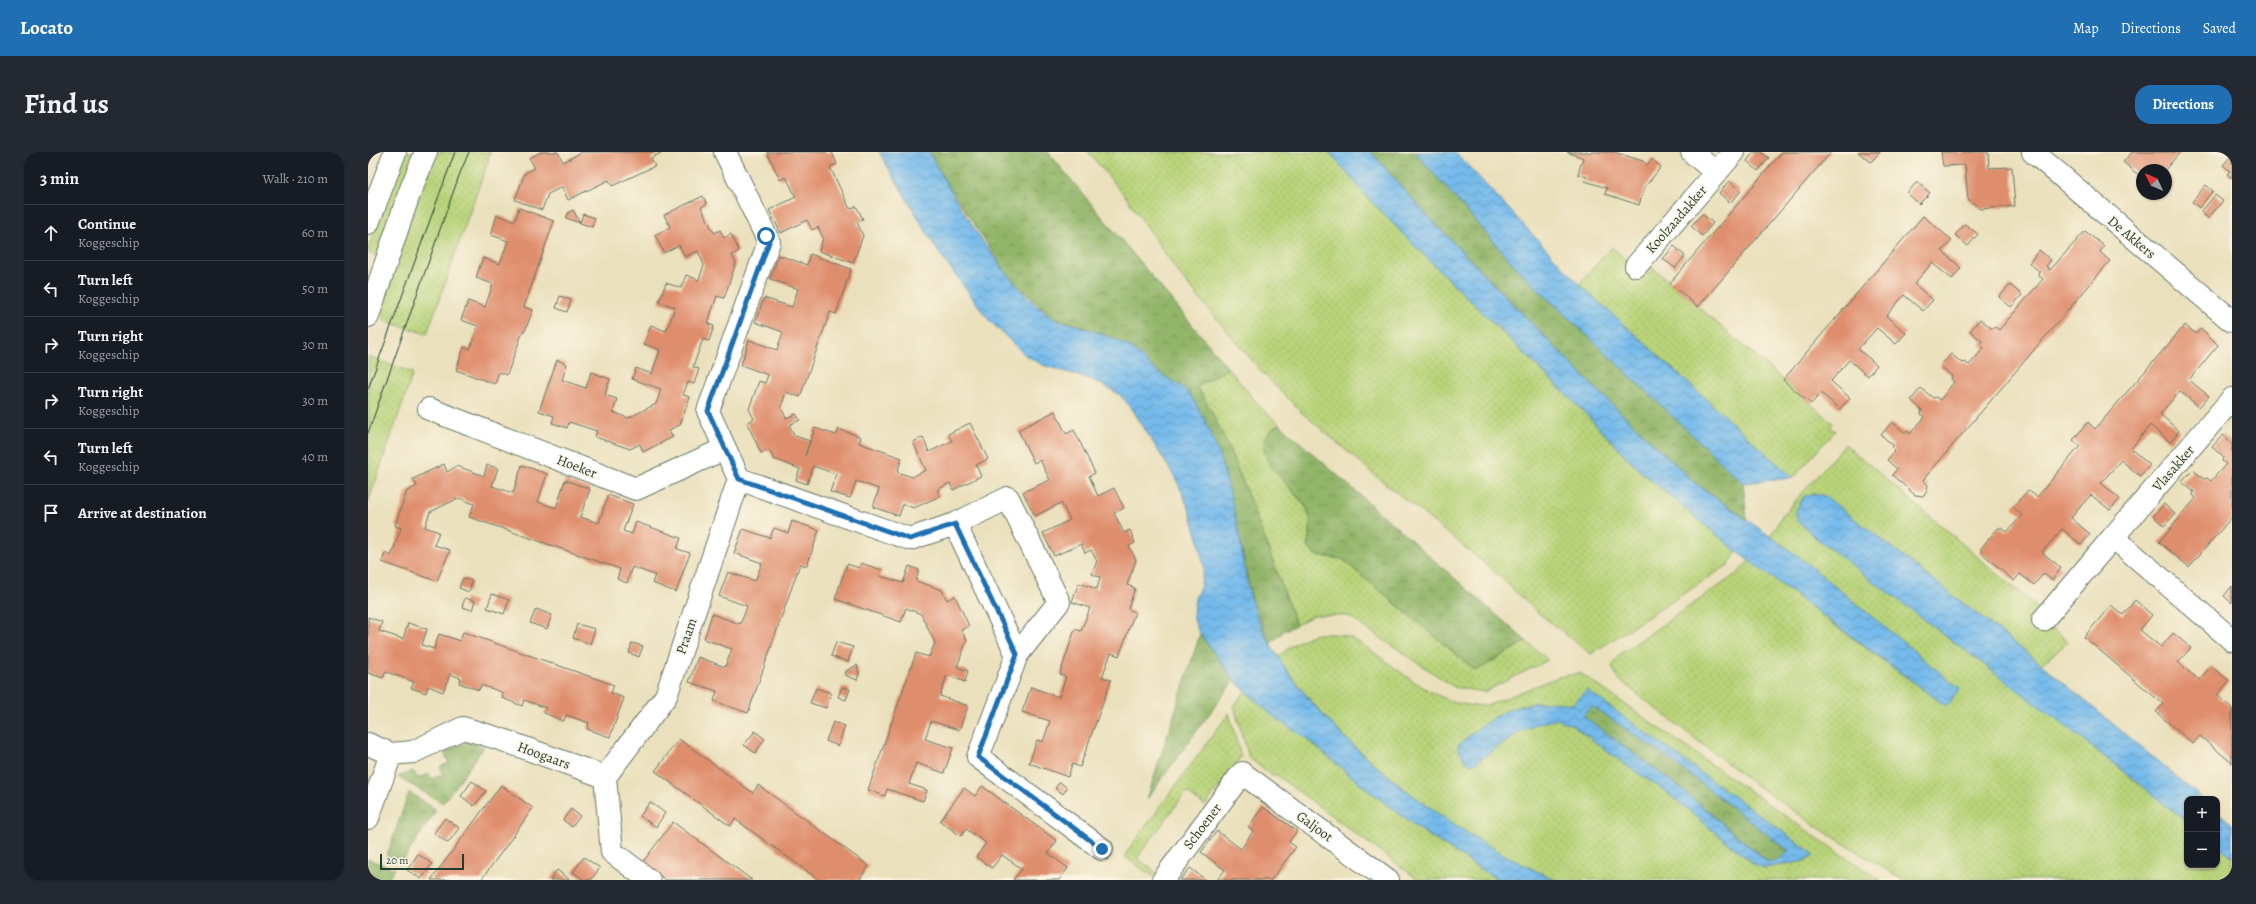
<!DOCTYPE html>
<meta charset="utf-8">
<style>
body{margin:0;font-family:Alegreya,serif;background:#242831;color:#f1f3f6}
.controls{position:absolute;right:12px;bottom:12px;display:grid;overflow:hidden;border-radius:8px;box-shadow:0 1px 3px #0004}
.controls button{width:36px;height:36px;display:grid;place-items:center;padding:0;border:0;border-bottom:1px solid #363941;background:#171b24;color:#f1f3f6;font:20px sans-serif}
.compass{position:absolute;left:1768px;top:12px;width:36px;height:36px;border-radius:50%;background:#171b24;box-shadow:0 1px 3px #0004;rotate:314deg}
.scale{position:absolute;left:12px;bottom:10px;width:84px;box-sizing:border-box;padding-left:4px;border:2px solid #1f3d34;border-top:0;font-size:11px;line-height:14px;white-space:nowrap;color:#1f3d34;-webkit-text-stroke:3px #fcf5e5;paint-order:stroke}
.stop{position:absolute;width:12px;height:12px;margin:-9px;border:3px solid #1f6fb2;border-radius:50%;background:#fff}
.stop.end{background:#1f6fb2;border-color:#fff;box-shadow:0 1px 4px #0008}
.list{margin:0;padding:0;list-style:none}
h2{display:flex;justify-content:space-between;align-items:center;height:52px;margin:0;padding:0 16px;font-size:17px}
h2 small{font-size:13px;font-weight:400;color:#9ea1a6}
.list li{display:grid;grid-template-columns:26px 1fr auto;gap:12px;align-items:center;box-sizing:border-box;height:56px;padding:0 16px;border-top:1px solid #363941}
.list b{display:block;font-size:15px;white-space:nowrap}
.list p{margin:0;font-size:13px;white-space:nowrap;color:#9ea1a6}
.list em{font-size:13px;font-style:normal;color:#9ea1a6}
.icon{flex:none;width:22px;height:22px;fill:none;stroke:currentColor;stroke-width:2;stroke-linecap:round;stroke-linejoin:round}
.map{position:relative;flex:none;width:1864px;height:728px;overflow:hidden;border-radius:16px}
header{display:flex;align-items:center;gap:24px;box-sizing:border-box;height:56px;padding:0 20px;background:#1f6fb2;color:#fff}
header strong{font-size:19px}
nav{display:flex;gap:22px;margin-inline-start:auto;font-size:14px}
.intro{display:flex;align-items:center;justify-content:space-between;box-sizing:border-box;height:96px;padding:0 24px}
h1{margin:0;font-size:28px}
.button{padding:10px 18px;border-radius:16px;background:#1f6fb2;color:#fff;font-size:14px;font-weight:700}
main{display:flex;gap:24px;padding:0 24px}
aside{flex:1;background:#171b24;border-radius:16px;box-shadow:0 1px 3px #0004}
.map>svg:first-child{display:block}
.grass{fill:url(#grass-dots);stroke:#6c8856;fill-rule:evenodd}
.forest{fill:url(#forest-crowns);stroke:#58794e}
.water{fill:url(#water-waves);stroke:#4a7c90;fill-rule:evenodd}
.building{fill:#df8e6d}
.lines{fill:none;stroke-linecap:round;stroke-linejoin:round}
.minor-casing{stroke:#667664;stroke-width:24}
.minor{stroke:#fff;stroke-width:22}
.tram{stroke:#1f3d34;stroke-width:1}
.route{stroke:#1f6fb2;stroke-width:5}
.labels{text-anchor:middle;stroke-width:3;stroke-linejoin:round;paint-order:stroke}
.street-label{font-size:14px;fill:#1f3d34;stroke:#fcf5e5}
</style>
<header>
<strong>Locato</strong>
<nav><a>Map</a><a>Directions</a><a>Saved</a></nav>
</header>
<div class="intro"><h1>Find us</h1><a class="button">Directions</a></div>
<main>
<aside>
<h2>3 min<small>Walk · 210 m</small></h2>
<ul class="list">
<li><svg class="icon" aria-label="ahead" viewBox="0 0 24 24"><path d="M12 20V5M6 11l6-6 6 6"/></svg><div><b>Continue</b><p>Koggeschip</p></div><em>60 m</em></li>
<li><svg class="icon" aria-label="left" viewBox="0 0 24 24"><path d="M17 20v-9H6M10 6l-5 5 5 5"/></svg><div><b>Turn left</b><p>Koggeschip</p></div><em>50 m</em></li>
<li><svg class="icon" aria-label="right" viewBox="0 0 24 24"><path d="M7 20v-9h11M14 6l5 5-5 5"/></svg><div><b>Turn right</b><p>Koggeschip</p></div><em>30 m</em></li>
<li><svg class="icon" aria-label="right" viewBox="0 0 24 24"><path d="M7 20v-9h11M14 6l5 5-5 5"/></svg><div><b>Turn right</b><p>Koggeschip</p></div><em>30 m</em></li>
<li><svg class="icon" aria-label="left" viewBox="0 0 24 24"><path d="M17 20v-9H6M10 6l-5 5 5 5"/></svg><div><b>Turn left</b><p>Koggeschip</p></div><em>40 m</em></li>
<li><svg class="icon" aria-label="arrive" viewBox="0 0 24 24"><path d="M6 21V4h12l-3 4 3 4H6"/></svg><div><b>Arrive at destination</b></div></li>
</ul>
</aside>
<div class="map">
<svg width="1864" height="728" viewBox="0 0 1864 728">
<defs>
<pattern id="grass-dots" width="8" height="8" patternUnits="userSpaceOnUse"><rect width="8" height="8" fill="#b8d379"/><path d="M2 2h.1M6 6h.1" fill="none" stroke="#9eb669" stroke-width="1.8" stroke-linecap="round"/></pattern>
<pattern id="forest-crowns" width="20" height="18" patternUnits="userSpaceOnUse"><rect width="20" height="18" fill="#92b569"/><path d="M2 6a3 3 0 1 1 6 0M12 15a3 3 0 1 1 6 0" fill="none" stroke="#779457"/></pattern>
<pattern id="water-waves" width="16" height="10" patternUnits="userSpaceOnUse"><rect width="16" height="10" fill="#75baeb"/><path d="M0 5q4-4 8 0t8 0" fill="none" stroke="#5f98bf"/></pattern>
</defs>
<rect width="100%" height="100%" fill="#fcf5e5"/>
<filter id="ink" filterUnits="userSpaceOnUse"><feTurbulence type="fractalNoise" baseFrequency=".025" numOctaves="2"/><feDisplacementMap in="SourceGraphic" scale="8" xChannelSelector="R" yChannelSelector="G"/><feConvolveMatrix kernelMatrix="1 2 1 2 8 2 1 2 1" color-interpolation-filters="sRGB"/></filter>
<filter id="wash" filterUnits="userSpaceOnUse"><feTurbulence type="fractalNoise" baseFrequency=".012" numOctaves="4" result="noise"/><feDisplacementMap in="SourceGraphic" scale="16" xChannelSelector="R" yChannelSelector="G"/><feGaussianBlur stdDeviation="0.9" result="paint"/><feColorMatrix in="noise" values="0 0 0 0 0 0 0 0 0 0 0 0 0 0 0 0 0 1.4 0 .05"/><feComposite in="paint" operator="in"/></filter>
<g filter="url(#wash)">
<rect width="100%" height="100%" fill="#eae0bc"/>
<path class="grass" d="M36,0H50L9,104L1,101L0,96Z
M68,0H123L59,182L17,169L11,155Z
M720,0H961L1000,46L1055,102L1217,261L1270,317L1369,400L1360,413L1223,502L1169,460L1119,413L1008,324L931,258L893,219L814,126L758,45Z
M1244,95L1274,122L1283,114L1465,271L1462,275L1467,279L1425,326L1211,132Z
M0,204L45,221L0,351Z
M860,216L895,258L911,272L898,284L899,308L939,357L943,370L940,395L959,405L974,407L1108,519L1158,489L1180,508L1116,540L1086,535L980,464L946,463L928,473C913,431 898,390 882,349C867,310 852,271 829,235Z
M1477,292L1671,457L1681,474L1701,490L1673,512L1457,344L1704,579L1819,670V713H1849V694L1864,705V728H1536L1457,680L1382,629L1250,527L1244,515L1252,502L1370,421L1382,408L1458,467L1578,554L1592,537L1402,384L1415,363Z
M949,482H968L984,486C1024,509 1074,564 1123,552L1190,525L1212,521L1471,701L1513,728H1188C1087,684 971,598 910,505C922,494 932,487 949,482ZM1173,550L1205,552L1359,640L1433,693L1444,701L1445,705L1437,709L1396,716L1383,710L1296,638L1262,616L1204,573L1189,567L1171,571L1152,580L1105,612L1090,594C1116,570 1137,554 1173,550Z
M877,539L906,565L936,585L1000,638L1057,681L1130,728H1051L908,623L906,625L881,606L866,554Z
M861,561L873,605L837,654L818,640L769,706L788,720L785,724L783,723L758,706V701Z"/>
<path class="forest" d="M561,0H680L860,216L829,235C852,271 867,310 882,349C898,390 913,432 928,473L917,478L902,492L884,447L863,346L851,306L822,241L785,217L761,195L732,181L685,165L665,148L637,119L571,19Z
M1003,0H1047L1153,121L1375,331L1379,367L1327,331L1229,238L1053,57Z
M911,272L1158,489L1108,519L974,407L947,403L940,395C942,382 944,370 940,359C931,337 886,312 898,285C900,280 907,275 911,272Z
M832,482L866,528L779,647Z
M1224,553L1301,607L1421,699L1410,708L1402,711L1311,635L1215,564Z
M99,590L116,595L75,651L29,625L45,619L50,626L61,622L64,627L75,622L72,615L81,611L76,600Z
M41,640L68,658L34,710L18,706Z
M0,707L27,717L19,728H0Z"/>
<path class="water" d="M511,0H561C585,46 641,139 684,165C691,169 701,171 708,173C726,179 744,185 760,194C771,201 779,213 790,220C800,227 817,234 823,244C849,284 862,336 871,382C875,404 877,426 883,447C919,565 1079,681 1188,728L1128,727L1057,681L1000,638L936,585L906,565L866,528L832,482L827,471L825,463L827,446L832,436L836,416L830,386L821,357L809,329L765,258L751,242L727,229L675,213L657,203L621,168L571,101Z
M961,0H1003L1053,57L1128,135L1229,238L1327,331L1430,404L1592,537L1578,554L1369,400L1270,317L1217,261L1055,102L1000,46Z
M1047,0H1087L1211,132L1425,326L1375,331L1153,121Z
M1446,342L1457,344L1673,512L1835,647H1819V670L1704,579L1448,386L1429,368L1428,358L1436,344Z
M1219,538L1433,693L1444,701L1445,705L1437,709L1396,716L1383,710L1296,638L1262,616L1204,573L1189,567L1171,571L1152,580L1105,612L1098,610L1089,594C1128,560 1152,545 1205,552ZM1224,554L1301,607L1421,699L1410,708L1401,711L1311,635L1215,564Z
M1849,659L1864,672V705L1849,694Z"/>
<g id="blocks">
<path class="building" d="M173,0H190L195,10L214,0H295L283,6L287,14L244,34L241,28L200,48L194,35L180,42L174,58L147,48L157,21L167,16L161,6Z
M399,0H464L469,12L462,15L482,57L488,54L495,67L489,70L495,84L485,111L451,99L455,86L450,75L444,78L439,68L413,81L401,58L428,45L418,25L412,28Z
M1199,0H1246L1275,9L1279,13L1284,7L1293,15L1277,35L1271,53L1237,42L1239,36L1217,29L1219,25L1210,22L1215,6Z
M1386,0H1393L1401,6L1390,19L1379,9Z
M1414,0H1463L1330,155L1302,131Z
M1490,0H1512L1503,10Z
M1573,0H1620L1621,16L1644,15L1647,54L1613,57L1600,47L1597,13L1575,14Z
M1764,0H1812L1797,18H1774V26L1755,10Z
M1864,3V26L1859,22L1862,19L1855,13Z
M1361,29L1373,39L1362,51L1351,41Z
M1549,30L1562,41L1551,52L1539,41Z
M1838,33L1845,39L1831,56L1824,50Z
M1847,43L1855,49L1840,66L1833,60Z
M335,44L339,52L333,55L346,81L352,78L356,86L363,82L371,99L364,103L368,111L356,146L349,144L344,158L340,172L346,174L341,189L335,187L325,215L331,217L326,232L320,230L315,243L322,245L312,273L301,278L305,285L275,300L272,292L262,297L227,285L229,279L201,270L199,276L184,271L186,264L171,259L189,208L199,212L194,228L218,236L223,220L242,227L237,243L249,247L245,260L260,266L288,252L293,237L264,227L268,216L284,222L292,198L276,192L283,173L298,179L303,167L307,155L291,150L298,131L313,136L318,123L331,128L336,113L330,99L317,105L311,93L296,101L287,83L302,75L296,63Z
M151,56L186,69L156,155L165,158L157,179H155L139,223L131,220L127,232L88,218L96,195L102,197L110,174L93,168L100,149L117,155L125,132L108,126L111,116L115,106L132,112L140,89L123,83L129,63L147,69Z
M205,58L211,69L212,71L198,66L200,61Z
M215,62L227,66L224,75L212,71Z
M1334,62L1345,71L1334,84L1323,74Z
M1555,64L1584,88L1574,99L1593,116L1584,127L1564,111L1546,132L1565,148L1555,159L1536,143L1518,164L1538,181L1528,192L1509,176L1490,197L1509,213L1500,224L1481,208L1463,229L1482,246L1472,257L1453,241L1443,252L1415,228Z
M1597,72L1610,82L1600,94L1587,83Z
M1717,79L1736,94L1732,100L1742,109L1555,328L1560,333L1558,341L1555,344L1547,343L1524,323L1529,317L1519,308L1527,299L1524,296L1525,293L1513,283L1524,270L1536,280L1539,279L1542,282L1557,265L1553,262L1554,258L1543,248L1553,236L1565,246L1568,245L1572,248L1586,230L1583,227L1584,224L1572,214L1583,202L1594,211L1597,210L1601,213L1616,196L1612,193L1614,189L1602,179L1612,167L1624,177L1627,175L1631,178L1675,127L1671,124L1672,120L1661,111L1671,98L1683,108L1678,114L1682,118Z
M1306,94L1317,104L1307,116L1295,107Z
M442,102L483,117L468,162L462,160L432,245L418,240L413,255L418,266L428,262L432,268L421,273L427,284L442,289L437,304L447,276L468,283L471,277L493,285L491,291L534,306L529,320L544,325L558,318L545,290L555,285L561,300L584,289L580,282L602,271L620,307L608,313L613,324L585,338L582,331L569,338L572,344L546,356L535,352L531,364L505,355L511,337L488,329L482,346L462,340L468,322L445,314L439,332L428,328L432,317L406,307L401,298L393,301L379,271L386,267L381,257L391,229L397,231L400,223L373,213L381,188L409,198L415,180L387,170L396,146L424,155L430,137L402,127L411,103L439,113Z
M1642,133L1654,143L1643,155L1631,145Z
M192,144L203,148L199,160L188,156Z
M1817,173L1828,182L1833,176L1850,193L1821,228L1841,244L1831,255L1812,239L1792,262L1811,279L1802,290L1782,273L1763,297L1782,313L1772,324L1753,308L1733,331L1752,347L1742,358L1723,343L1713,354L1703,366L1722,382L1713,393L1694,377L1674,400L1693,416L1684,428L1676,421L1666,433L1652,422L1646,429L1613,400V396L1630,376H1634L1639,380L1654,363L1645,355L1660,338L1669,345L1712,294L1705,288L1720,270L1727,277Z
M687,259L698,282L706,278L727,321L721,324L730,344L746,336L756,356L746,361L756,381L762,378L767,391L761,394L768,408L759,433L767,436L760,457L767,460L751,504L743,501L734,525L743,528L712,615L704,612L700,625L661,611L669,588L675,590L682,569L654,560L663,535L691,545L698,525L692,522L707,477L713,479L722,456L704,450L707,441L711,431L729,437L732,425L724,422L729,409L723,398L717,401L713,392L686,404L675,381L702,368L693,351L667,364L655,340L682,328L672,308L666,311L650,278Z
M1855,283L1864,291V365L1821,415L1791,390L1828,346L1825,343L1826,340L1814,330L1819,324L1825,318L1836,327L1839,326L1843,329L1858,312L1854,309L1855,305L1844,295Z
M76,312L79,320L89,314L116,324L119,313L130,316L124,334L145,341L154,313L179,322L170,350L188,356L197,328L222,337L212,365L231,371L240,343L265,352L255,379L264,382L268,370L313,386L309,397L322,401L308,440L284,431L287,423L264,415L259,431L249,427L252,417L101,365L106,352L91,346L62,360L57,375L71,380L66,393L82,398L69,429L14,410L17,401L23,404L33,376L27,374L39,339L49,334L45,327Z
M1796,352L1807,362L1796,374L1785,364Z
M424,369L451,378L439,414L432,412L380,561L346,549L349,539L321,530L330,505L357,515L364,497L336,487L344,462L372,472L376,463L379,454L351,444L360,420L387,429L394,411L366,401L375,377L402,386L406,376L420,381Z
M493,411L514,418L512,424L535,431L541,414L551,418L548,429L574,438L579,448L587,444L601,474L593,478L599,488L589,515L600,519L597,530L579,523L572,544L600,554L591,578L563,569L557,587L585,596L576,621L548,611L541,632L559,638L555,649L519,637L517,644L500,638L548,501L561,505L567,491L553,462L538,456L533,470L467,447L479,412L491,416Z
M95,426L104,429L101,440L91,436Z
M1864,434V451L1856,444Z
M124,442L141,448L136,462L119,456Z
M97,446L107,449L104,458L94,455Z
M1767,448L1784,463L1772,478L1793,495L1805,481L1823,496L1810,510L1831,528L1843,514L1861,529L1849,543L1864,556V611L1832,584L1825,592L1788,560L1795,552L1716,485L1743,453L1755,463Z
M168,457L184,463L179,477L162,471Z
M0,465L14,470L11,479L35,487L40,471L59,477L54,493L66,497L71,482L92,489L95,480L246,533L243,541L256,546L242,585L219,577L221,571L198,563L196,569L176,561L178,556L156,548L154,554L134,546L135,541L125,537L113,533L111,538L91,531L93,526L82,522L75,540L60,534L58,541L43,536L46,530L33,525L18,520L15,526L0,521Z
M209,472L227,477L222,492L205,486Z
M468,490L485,495L480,510L463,504Z
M264,491L275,494L271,505L261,501Z
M489,513L491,522L489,528L477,523L478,519Z
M474,535L482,537L478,548L470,545Z
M448,536L463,541L458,556L442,551Z
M465,570L477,574L470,594L458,589Z
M387,579L397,587L387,601L376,593Z
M311,587L385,641L390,633L501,714L491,728H451L367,667L362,674L287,619Z
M104,629L118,639L106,654L93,644Z
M692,630L699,636L695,642L687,636Z
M133,633L165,656L138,694L113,728H63Z
M614,634L689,689L680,701L700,716L691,728H645L654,717L634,703L624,716L608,705L618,691L598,677L593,684L572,669L596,636L607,644Z
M282,650L297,661L288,675L272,664Z
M895,655L929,679L921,690L928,695L903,728H849L857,718L833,700L849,679L873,697L885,679L880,675Z
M203,657L212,664L204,675L195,668Z
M77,666L91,676L80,691L66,681Z
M305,670L384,728H298L274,711Z
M50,702L64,712L53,727L39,718Z
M216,705L232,716L223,728H216L205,720Z
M822,716L838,728H812Z
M189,718L202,728H182Z"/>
</g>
</g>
<g filter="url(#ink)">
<use href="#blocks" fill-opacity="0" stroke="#667664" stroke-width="1"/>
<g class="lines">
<defs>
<path id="minor" d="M357,0L401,90L340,259L371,327L542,387L587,372L649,503L610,605L734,697
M1324,0L1348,21
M1665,0L1864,169
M0,71L27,0
M1268,114L1366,0
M0,164L41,42L58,0
M1864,247L1745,385L1864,488
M61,257L268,337L356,297
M587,372L640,346L691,450L649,503
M1675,468L1745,385
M0,592L23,602L45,600L95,576L132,587L237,625L244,700L281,728
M237,625L298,544L371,327
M0,666L23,602
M795,728L874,621L1020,728"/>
</defs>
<use href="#minor" class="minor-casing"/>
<use href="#minor" class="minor"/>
<path class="tram" d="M0,237L87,0
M0,281L92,21L101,0"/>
</g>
</g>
<g class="lines" filter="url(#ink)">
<path class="route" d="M398,84L401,90L340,259L371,327L542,387L587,372L649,502L610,605L734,697"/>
</g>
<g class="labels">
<g class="street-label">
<text transform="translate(1308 67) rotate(-49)" y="5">Koolzaadakker</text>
<text transform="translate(1764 85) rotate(40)" y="5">De Akkers</text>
<text transform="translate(209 314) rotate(21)" y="5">Hoeker</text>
<text transform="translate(1805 316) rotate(-49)" y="5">Vlasakker</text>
<text transform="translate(318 484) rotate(-71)" y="5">Praam</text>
<text transform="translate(176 603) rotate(20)" y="5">Hoogaars</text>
<text transform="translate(834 674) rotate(-53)" y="5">Schoener</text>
<text transform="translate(947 674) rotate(36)" y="5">Galjoot</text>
</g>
</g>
</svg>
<div class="controls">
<button>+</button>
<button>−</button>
</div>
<svg class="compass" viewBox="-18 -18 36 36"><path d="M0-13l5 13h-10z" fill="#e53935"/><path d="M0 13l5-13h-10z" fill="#9ea1a6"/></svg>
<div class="scale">20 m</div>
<div class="stop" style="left:398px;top:84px"></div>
<div class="stop end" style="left:734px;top:697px"></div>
</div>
</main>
